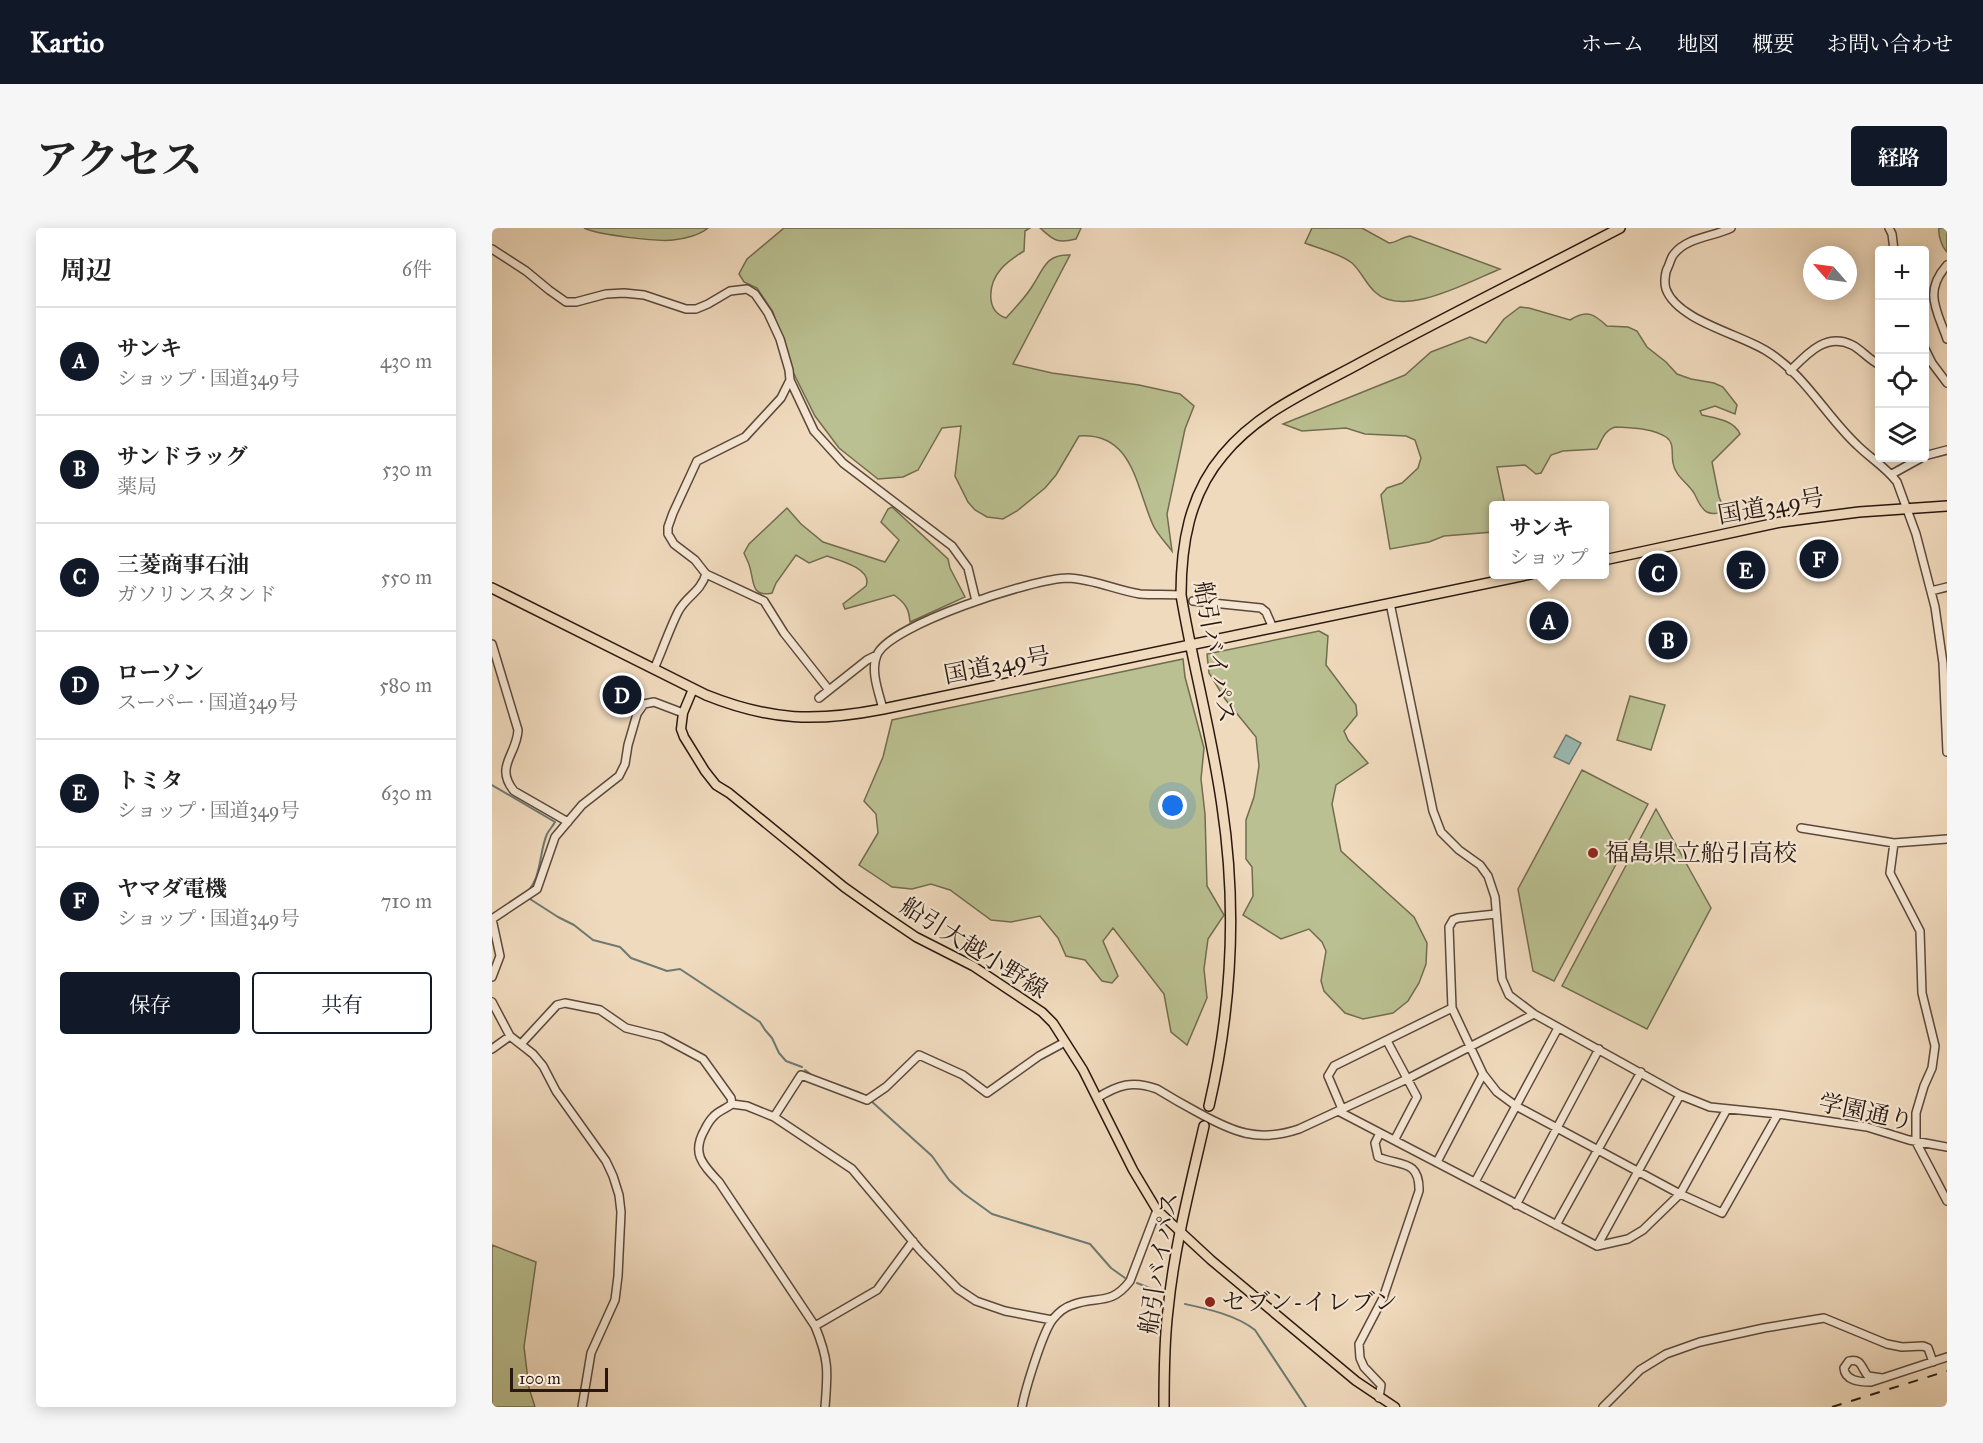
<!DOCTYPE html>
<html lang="ja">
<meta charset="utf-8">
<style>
body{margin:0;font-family:"IM FELL Great Primer","Noto Serif JP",serif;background:#f6f6f6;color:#222}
.controls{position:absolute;right:18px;top:18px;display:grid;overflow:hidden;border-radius:6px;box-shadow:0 3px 15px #0003}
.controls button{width:54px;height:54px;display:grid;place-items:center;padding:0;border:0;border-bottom:2px solid #e0e0e0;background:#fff;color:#222;font:30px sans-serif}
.compass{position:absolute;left:1311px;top:18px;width:54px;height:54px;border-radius:50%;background:#fff;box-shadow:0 3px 15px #0003;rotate:298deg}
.scale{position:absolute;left:18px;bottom:15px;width:98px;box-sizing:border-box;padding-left:6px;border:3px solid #2a1810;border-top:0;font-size:16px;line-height:21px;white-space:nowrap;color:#2a1810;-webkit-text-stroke:4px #f5e7d4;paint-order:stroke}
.you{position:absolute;left:681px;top:578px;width:21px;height:21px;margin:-15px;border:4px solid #fff;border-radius:50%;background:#1a73e8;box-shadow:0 0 0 9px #1a73e833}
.badge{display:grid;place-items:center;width:39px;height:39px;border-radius:50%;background:#111827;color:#fff;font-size:20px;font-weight:700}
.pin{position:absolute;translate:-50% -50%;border:3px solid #fff;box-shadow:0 2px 6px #0006}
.popup{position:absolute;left:997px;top:273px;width:120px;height:78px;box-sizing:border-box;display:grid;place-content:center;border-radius:6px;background:#fff;filter:drop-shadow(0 2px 4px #0005);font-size:20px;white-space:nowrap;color:#767676}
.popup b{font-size:22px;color:#222}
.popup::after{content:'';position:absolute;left:50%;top:100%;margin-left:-12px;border:12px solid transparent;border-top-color:#fff}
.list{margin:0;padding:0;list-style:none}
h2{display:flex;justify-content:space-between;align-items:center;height:78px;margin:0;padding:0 24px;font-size:26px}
h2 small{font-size:20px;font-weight:400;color:#767676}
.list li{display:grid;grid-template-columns:39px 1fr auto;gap:18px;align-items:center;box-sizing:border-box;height:108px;padding:0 24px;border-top:2px solid #e0e0e0}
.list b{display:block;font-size:22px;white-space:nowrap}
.list p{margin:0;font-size:20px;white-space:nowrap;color:#767676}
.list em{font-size:20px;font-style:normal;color:#767676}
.actions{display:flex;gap:12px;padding:18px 24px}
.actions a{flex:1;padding:14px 0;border:2px solid #111827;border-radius:6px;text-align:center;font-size:21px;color:#111827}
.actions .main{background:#111827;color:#fff}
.icon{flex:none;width:33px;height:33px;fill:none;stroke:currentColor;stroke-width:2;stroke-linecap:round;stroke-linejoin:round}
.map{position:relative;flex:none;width:1455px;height:1179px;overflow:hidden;border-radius:6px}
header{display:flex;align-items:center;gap:36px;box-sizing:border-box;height:84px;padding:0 30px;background:#111827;color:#fff}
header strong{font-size:28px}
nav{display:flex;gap:33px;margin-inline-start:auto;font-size:21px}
.intro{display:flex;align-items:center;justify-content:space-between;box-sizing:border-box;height:144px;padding:0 36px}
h1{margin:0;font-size:42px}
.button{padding:15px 27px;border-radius:6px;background:#111827;color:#fff;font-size:21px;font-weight:700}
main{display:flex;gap:36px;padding:0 36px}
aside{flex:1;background:#fff;border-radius:6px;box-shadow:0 3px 15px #0003}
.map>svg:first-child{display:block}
.green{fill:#bac091;stroke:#726c50;stroke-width:1.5}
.water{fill:#9abab3;stroke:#6d7972;stroke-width:1.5}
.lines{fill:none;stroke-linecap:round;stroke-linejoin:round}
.stream{stroke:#6d7972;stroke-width:2}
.minor-casing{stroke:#5c483b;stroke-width:10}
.major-casing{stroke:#2a1810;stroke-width:11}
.highway-casing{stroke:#2a1810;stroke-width:12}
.minor{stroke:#f5e7d4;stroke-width:7}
.major{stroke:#f0dabd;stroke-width:8}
.highway{stroke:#f0dabd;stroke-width:9}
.rail{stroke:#2a1810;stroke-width:2;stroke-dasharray:10 10;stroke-linecap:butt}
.poi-dot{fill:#8f2418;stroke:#f5e7d4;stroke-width:2}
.labels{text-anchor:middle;stroke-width:4.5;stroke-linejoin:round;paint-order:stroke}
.street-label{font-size:24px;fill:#2a1810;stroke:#f5e7d4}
.poi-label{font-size:24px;fill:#2a1810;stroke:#f5e7d4;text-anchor:start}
</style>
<header>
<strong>Kartio</strong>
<nav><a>ホーム</a><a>地図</a><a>概要</a><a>お問い合わせ</a></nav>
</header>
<div class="intro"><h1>アクセス</h1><a class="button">経路</a></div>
<main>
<aside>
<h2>周辺<small>6件</small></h2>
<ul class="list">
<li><span class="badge">A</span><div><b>サンキ</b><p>ショップ · 国道349号</p></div><em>430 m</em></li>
<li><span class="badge">B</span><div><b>サンドラッグ</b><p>薬局</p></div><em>530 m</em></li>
<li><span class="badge">C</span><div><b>三菱商事石油</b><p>ガソリンスタンド</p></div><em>550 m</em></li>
<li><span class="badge">D</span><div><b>ローソン</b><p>スーパー · 国道349号</p></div><em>580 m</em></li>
<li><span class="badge">E</span><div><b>トミタ</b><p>ショップ · 国道349号</p></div><em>630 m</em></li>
<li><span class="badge">F</span><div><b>ヤマダ電機</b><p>ショップ · 国道349号</p></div><em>710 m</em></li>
</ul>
<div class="actions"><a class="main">保存</a><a>共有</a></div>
</aside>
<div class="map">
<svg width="1455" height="1179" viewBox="0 0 1455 1179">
<rect width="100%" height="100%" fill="#f0dabd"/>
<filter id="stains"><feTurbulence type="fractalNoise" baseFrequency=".00333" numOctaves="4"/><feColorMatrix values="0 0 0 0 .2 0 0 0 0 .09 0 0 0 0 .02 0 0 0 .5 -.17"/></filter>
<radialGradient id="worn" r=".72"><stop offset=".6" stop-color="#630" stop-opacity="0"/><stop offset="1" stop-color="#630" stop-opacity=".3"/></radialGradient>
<path class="green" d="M92,0H216C208,7 192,11 181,12C165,14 107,7 92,0Z
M292,0H538L533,3L532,23C524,28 515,34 509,41C496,56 493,83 514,90C523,80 534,69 541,57C552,40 554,26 578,27L521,136L560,145L647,157L688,166L702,178L693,201L675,286L680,323C674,315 665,306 661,297C644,259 641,204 587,208L564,247L553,260L525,283L511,291L495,289L483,282L476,274L463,248L469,198L450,200L426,242L411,249L386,251L347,220L323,188L300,142L281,84L265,60L252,54L247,46L255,31Z
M548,0H589L584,11C564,16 562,12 548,0Z
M820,0H870L897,15C904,15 910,9 918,8L1008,41C978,53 911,91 883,64C874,56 869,43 860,35C847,25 828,21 813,15Z
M1447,0H1455V24C1450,19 1446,8 1447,0Z
M1028,79L1037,80L1078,92C1095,81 1102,86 1115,98L1136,99L1145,103L1155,119L1174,134L1185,146L1199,151L1222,155L1231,159L1245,177L1243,186L1223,178L1208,183L1210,187C1223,190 1242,192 1248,206L1220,234L1227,269L1233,283C1226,285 1221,287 1215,284C1207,279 1206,272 1202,265C1195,254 1183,248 1181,235C1179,226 1183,215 1174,209C1160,200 1140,200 1124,199C1113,201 1110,212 1105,221L1071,223L1059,227L1049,245L1044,246L1033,237L1005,239L1013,277L1002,278L1001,304L952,308L937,314L898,321L889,267L895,260L910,255L926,240L929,230L923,212L914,208L873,206L854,200L810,203L791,196L913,147L939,124L978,109L994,115L1012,91Z
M400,279L456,331L458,340L473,369L418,394C417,380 413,375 402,367L353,381L351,376L374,358C381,341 347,332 335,328L317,335L304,327L284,355L280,365C259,370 262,353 258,340C257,335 254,330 252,325L257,316L295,280L309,296L331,314L393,334L407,312L389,294L396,281Z
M827,403L836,408L834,437L864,477L865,487L852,503L856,512L876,535L844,557L840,576L849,623L922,689L935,715L934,736L927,755L916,773L901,785L871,791L853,785L832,763L829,753L834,723L830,714L817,701L789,711L751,687L761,668L760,639L754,631V592L762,569L767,538L764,509L733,471L717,445L715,426Z
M691,431L693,449L712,520L709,551L713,586L715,658L732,687L716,711L712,741L715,770L695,817L679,804L672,766L621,700L611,713L626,748L620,755L610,753L593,732L574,728L566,710L548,688L519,694L499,692L458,662L439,656L420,661L400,659L367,637L386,605L384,586L372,573L391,529L400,492Z
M1138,468L1173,477L1159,522L1125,512Z
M1090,542L1156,576L1062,753L1041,743L1026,661Z
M1164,581L1219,680L1155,801L1070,758Z
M0,1017L44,1034L32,1119L37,1160L43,1179H0Z"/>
<path class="water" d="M1074,507L1089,515L1077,536L1062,529Z"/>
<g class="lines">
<path class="stream" d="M0,557L63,594C61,598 57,602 55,606C47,624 50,649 35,664
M38,671L66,689L82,697L101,712L128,719L139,730L175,743L188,741L268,794L273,802L280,810L287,825L294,833L310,839
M313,842L321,848
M326,850L366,864L374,868
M378,872L440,928L457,952L471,965L500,986L598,1016L619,1040L633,1050
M645,1055L665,1063
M693,1076C716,1081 744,1087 763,1102L814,1179"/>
<defs>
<path id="minor" d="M1239,0C1221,9 1195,9 1182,26C1179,29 1178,35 1176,39C1173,44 1172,55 1174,61C1185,92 1247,106 1273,122C1312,145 1333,187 1365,217C1378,230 1394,239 1405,254L1424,306L1443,379L1451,435L1455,524
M1397,0L1400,6L1402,22
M0,21L34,43L57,62L74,74H84L114,66L132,65L152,67L194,81H204L216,76L238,63L255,61L263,66L276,85L288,111L297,142L298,152L289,170L253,209L205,233L181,285L176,299V306L182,316L203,332L214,346L272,373L292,405L337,462
M1455,37C1431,64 1445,82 1455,111
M1432,119L1440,135L1455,155
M1298,143C1315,126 1334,104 1360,117C1370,122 1377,132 1388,137
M298,152L322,203L351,235L460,318L476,340L484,373
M1432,228L1455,222
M1400,246L1429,230
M1439,363L1455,359
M701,373L769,380L774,384L781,400
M898,375L941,583L949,604L967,622L988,637L996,648L1003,669L1010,751L1017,767L1042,786L1188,867L1218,879L1286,886L1375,899L1417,912L1455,919
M0,416L26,502C25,527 2,538 22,563L76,594
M162,441C170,423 177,402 186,384C194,368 208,365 214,346
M327,470L375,432L385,427
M391,481C387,465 378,443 385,427C397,397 543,350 576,350C601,351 624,362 648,366C661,367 675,366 689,367
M1309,600L1402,615L1455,611
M1402,615L1398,645L1428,703L1430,765L1443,818L1440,840L1432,858L1424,885V914L1455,973
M1004,686L966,690L961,692L957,699L960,780L991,846L1005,864L1024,878L1188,966L1230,985L1286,886
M0,691L45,661L63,609L90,577L127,548L133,536L136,517L145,486L152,476L162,474L191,485
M0,691L8,728L0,749
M0,774L18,808L41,826L51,838L64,863L114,933L121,948L127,967L129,984L126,1048L123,1072L99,1125L90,1179
M895,813L925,869L903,911
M29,816L65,777L73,775L108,782L134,800L170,809L211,831L239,870L240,876
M0,821L18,808
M605,870C626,857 640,852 665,861C678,869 692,877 705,884C741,904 766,915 807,901L915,851L1042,786
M850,881L836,848L842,838L960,780
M846,883L1105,1018L1136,1011L1151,1002L1188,966L1235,881
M282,889L309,847L375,872L394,859L427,827L471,847L495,865L547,828L573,814
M945,934L991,846
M983,954L1066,800
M1024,977L1107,821
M1064,997L1149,844
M1105,1018L1188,867
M323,1098L385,1062L421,1013
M1390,1150L1376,1148C1369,1140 1370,1130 1357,1133L1352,1140C1353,1153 1368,1154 1379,1154L1455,1129
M887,1170L889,1157L872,1139L868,1130L867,1116L891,1070L927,963C928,931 907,938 886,929L883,915L888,905
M333,1179C336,1143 337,1132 323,1098L227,954C210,936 199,925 213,901C215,897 218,892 221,889C226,883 234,881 240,876L255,878L282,889L360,941L428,1022L466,1061L484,1073L513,1083L560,1092
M530,1179C533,1162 551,1103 561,1091C566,1085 573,1079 580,1077C605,1067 618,1079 638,1053L665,982
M1111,1179L1148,1142L1174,1126L1208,1114L1272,1100L1332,1090L1395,1116L1410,1119L1431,1118L1436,1120L1441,1134"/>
<path id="major" d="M201,461L191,485L189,501L192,509L213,543L224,557L237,565L352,659L390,686L424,709L481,738L550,784L561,795L591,842L641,942L665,982L719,1032L864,1153L903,1179"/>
<path id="highway" d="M1112,332L1289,294L1367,284L1455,278
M0,360L214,467C279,493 324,494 391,481L1039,346
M717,878C740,779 745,678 730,578C720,507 701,438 689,367C689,317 697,267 731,227C767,183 821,161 870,134C955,88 1042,45 1128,0
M672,1179C672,1147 672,1114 676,1082C682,1020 698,959 712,898"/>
</defs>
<use href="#minor" class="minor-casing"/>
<use href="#major" class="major-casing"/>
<use href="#highway" class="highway-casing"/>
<use href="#minor" class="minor"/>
<use href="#major" class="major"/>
<use href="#highway" class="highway"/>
<path class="rail" d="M1340,1179L1455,1143"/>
</g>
<g class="poi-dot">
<circle cx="1101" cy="625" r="6"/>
<circle cx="718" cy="1074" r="6"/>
</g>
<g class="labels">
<g class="street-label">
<text transform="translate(1279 278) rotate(-10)" y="8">国道349号</text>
<text transform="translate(723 424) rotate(80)" y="8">船引バイパス</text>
<text transform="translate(505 437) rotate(-11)" y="8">国道349号</text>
<text transform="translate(482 720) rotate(32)" y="8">船引大越小野線</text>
<text transform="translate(1374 884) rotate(12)" y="8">学園通り</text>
<text transform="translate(667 1035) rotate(-81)" y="8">船引バイパス</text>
</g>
<g class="poi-label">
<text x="1113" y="633">福島県立船引高校</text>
<text x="730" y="1082">セブン-イレブン</text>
</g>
</g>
<rect width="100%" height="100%" filter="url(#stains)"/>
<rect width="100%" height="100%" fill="url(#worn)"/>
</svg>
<div class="controls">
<button>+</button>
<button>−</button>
<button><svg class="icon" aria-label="locate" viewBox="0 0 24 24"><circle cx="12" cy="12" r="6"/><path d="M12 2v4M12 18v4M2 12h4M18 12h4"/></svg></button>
<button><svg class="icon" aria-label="layers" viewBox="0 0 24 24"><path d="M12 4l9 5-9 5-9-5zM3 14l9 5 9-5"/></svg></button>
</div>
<svg class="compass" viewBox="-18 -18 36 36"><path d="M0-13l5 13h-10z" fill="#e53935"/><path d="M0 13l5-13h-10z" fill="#767676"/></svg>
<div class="scale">100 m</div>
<div class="you"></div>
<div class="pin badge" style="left:1057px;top:393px">A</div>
<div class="popup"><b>サンキ</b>ショップ</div>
<div class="pin badge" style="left:1176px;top:412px">B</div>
<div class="pin badge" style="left:1166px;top:345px">C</div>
<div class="pin badge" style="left:130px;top:467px">D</div>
<div class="pin badge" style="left:1254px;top:342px">E</div>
<div class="pin badge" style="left:1327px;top:331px">F</div>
</div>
</main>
